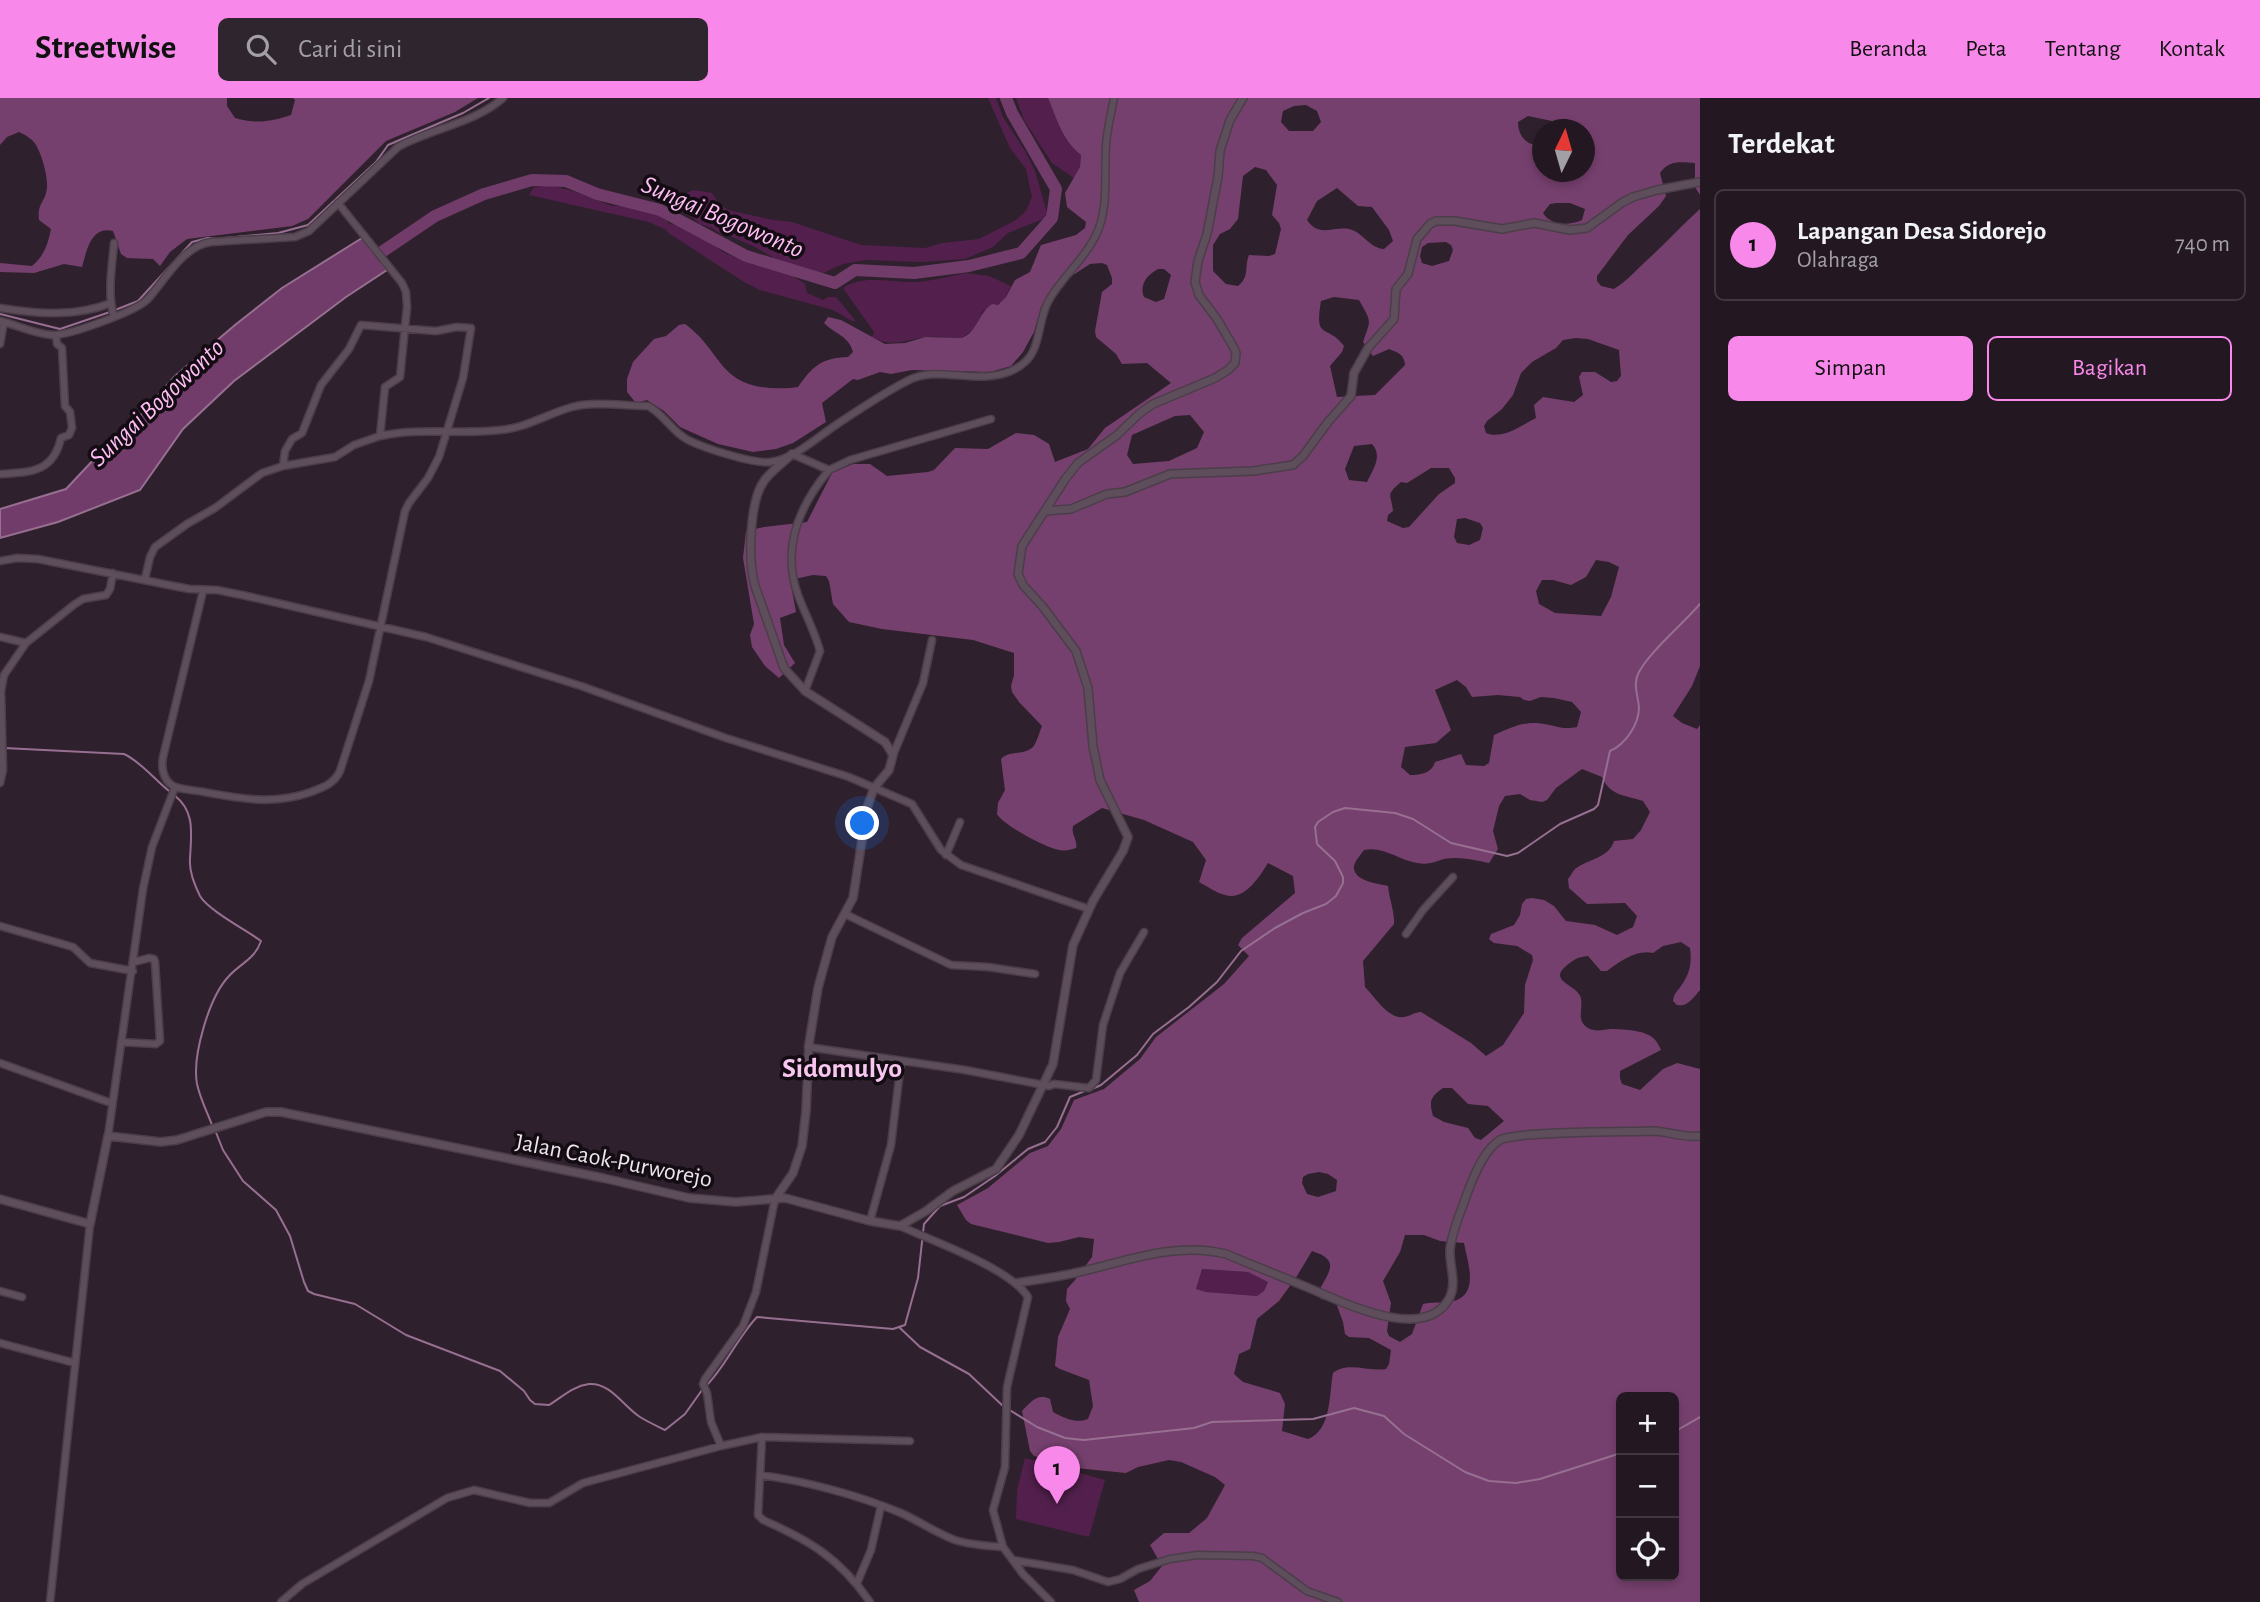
<!DOCTYPE html>
<html lang="id">
<meta charset="utf-8">
<style>
body{margin:0;font-family:"Alegreya Sans",sans-serif;background:#2f252f;color:#f1f3f6}
.controls{position:absolute;right:21px;bottom:21px;display:grid;overflow:hidden;border-radius:10px;box-shadow:0 4px 10px #0003}
.controls button{width:63px;height:63px;display:grid;place-items:center;padding:0;border:0;border-bottom:2px solid #403740;background:#231822;color:#f1f3f6;font:35px sans-serif}
.compass{position:absolute;left:1532px;top:21px;width:63px;height:63px;border-radius:50%;background:#231822;box-shadow:0 4px 10px #0003;rotate:5deg}
.you{position:absolute;left:863px;top:726px;width:24px;height:24px;margin:-18px;border:5px solid #fff;border-radius:50%;background:#1a73e8;box-shadow:0 0 0 10px #1a73e833}
.badge{display:grid;place-items:center;width:46px;height:46px;border-radius:50%;background:#f888ea;color:#111;font-size:23px;font-weight:700}
.pin{position:absolute;translate:-50% -58px;filter:drop-shadow(0 2px 4px #0008)}
.pin::after{content:'';position:absolute;top:37px;width:24px;height:21px;background:inherit;clip-path:polygon(0 0,100% 0,50% 100%)}
.list{margin:0;padding:0;list-style:none}
h2{display:flex;justify-content:space-between;align-items:center;height:91px;margin:0;padding:0 28px;font-size:30px}
h2 small{font-size:23px;font-weight:400;color:#a3a0a5}
.list li{display:grid;grid-template-columns:46px 1fr auto;gap:21px;align-items:center;box-sizing:border-box;height:112px;margin:0 14px 14px;padding:0 14px;border:2px solid #403740;border-radius:10px}
.list b{display:block;font-size:26px;white-space:nowrap}
.list p{margin:0;font-size:23px;white-space:nowrap;color:#a3a0a5}
.list em{font-size:23px;font-style:normal;color:#a3a0a5}
.actions{display:flex;gap:14px;padding:21px 28px}
.actions a{flex:1;padding:16px 0;border:2px solid #f888ea;border-radius:10px;text-align:center;font-size:24px;color:#f888ea}
.actions .main{background:#f888ea;color:#111}
.icon{flex:none;width:38px;height:38px;fill:none;stroke:currentColor;stroke-width:2;stroke-linecap:round;stroke-linejoin:round}
.map{position:relative;flex:none;width:1700px;height:1504px;overflow:hidden}
header{display:flex;align-items:center;gap:42px;box-sizing:border-box;height:98px;padding:0 35px;background:#f888ea;color:#111}
header strong{font-size:33px}
nav{display:flex;gap:38px;margin-inline-start:auto;font-size:24px}
.search{width:490px;height:63px;background:#2f252f;display:flex;align-items:center;gap:18px;box-sizing:border-box;padding:0 24px;border-radius:10px;color:#a3a0a5;font-size:26px}
main{display:flex}
aside{flex:1;background:#231822}
.map>svg:first-child{display:block}
.green{fill:#53204d}
.forest{fill:#76406e;fill-rule:evenodd}
.water{fill:#713c6a;stroke:#976f91;stroke-width:2}
.lines{fill:none;stroke-linecap:round;stroke-linejoin:round}
.stream{stroke:#976f91;stroke-width:2}
.river{stroke:#713c6a;stroke-width:12}
.minor-casing{stroke:#4b3e49;stroke-width:9}
.tertiary-casing{stroke:#4b3e49;stroke-width:10}
.minor{stroke:#5e4d5b;stroke-width:6}
.tertiary{stroke:#5e4d5b;stroke-width:7}
.labels{text-anchor:middle;stroke-width:7;stroke-linejoin:round;paint-order:stroke}
.street-label{font-size:24px;fill:#efe5ed;stroke:#130c12}
.water-label{font-size:26px;font-style:italic;fill:#febdf4;stroke:#130c12}
.quarter-label{font-size:28px;font-weight:bold;fill:#f9c6f1;stroke:#130c12}
</style>
<header>
<strong>Streetwise</strong>
<div class="search"><svg class="icon" aria-label="search" viewBox="0 0 24 24"><circle cx="10" cy="10" r="6"/><path d="M15 15l6 6"/></svg>Cari di sini</div>
<nav><a>Beranda</a><a>Peta</a><a>Tentang</a><a>Kontak</a></nav>
</header>
<main>
<div class="map">
<svg width="1700" height="1504" viewBox="0 0 1700 1504">
<rect width="100%" height="100%" fill="#2f202d"/>
<path class="green" d="M988,0H996L1003,19L1025,53L1035,73L1048,118L1046,120L1008,135L993,149L965,161L921,164L866,162L843,166L821,176L786,167L755,149L728,137H722L712,130L700,126L691,118L675,111L670,103L693,92L712,95L718,105L728,112L773,122L792,124L861,147L925,150L942,145L979,141L1016,122L1026,113L1032,99L1026,71L1010,50Z
M1016,0H1048C1057,21 1062,42 1081,57L1080,69L1074,80L1052,65L1024,22Z
M548,87L573,93L612,108H633L657,114L670,126L685,128L704,139L723,154L753,167L785,173L805,186L807,195L823,202L828,199H836L856,223H852L833,212L760,192L744,184L670,136L666,132L649,124L529,97L533,90Z
M965,175L989,178L1011,188L1003,204L983,213L975,230L962,240C950,240 938,238 927,239C904,241 895,251 872,239L874,234L843,190C863,176 893,185 915,184C932,183 948,179 965,175Z
M1202,1171L1248,1174L1268,1184L1264,1193L1257,1198L1206,1194L1196,1191Z
M1025,1360L1105,1382L1089,1439L1016,1421L1017,1392Z"/>
<path class="forest" d="M0,0H227V8L235,20C256,26 270,24 291,17L295,2L293,0H478L455,14L386,43L308,121L292,128L187,141L170,154L160,168L153,161L127,160L121,156L113,133C91,128 87,152 82,169L64,166L34,175L0,174V165L32,168C44,158 48,146 51,131L39,122C37,105 45,105 47,90C48,79 42,57 36,47C32,41 26,37 19,34L7,39L0,47Z
M1048,0H1700V97L1695,89V65C1680,64 1669,62 1660,75L1666,98L1659,108L1628,137L1597,178V183L1601,188L1614,191C1628,182 1632,176 1644,165C1663,148 1680,129 1700,111V568L1692,588L1673,618L1682,625L1697,631L1700,627V892C1693,900 1688,909 1677,907L1673,903C1674,895 1677,894 1681,888C1690,875 1692,865 1690,850L1681,844L1663,848L1653,855C1637,851 1620,863 1607,873H1601L1588,858C1577,859 1573,862 1565,869C1550,882 1573,887 1579,896C1586,906 1574,922 1588,930C1595,934 1602,932 1610,931C1621,931 1643,932 1652,939C1656,942 1659,947 1661,952L1620,973V980L1622,986L1640,992L1663,971L1677,965L1700,971V1504H1139L1134,1492L1150,1483L1162,1468L1150,1447L1164,1435H1189L1207,1420L1225,1387L1215,1379L1181,1364L1169,1362L1138,1369L1126,1375L1076,1370L1034,1358L1030,1353L1022,1313C1031,1304 1037,1295 1050,1301L1053,1314C1064,1320 1076,1326 1088,1321L1093,1308L1089,1282L1060,1271L1055,1268L1058,1239L1070,1211L1066,1203L1067,1191L1075,1182L1092,1159L1094,1141L1079,1139L1059,1144L1048,1145L971,1126L966,1122L957,1107L988,1090L1030,1055L1048,1048L1061,1031L1074,1002L1104,991L1140,961L1156,939L1224,886L1249,858L1238,847L1242,840L1295,795L1293,778L1268,765C1259,779 1245,803 1225,797C1216,795 1207,788 1199,784L1206,762L1193,744L1144,722L1102,710L1073,728C1071,737 1078,742 1076,750C1070,752 1065,753 1059,752C1046,750 1003,727 997,716L998,705L1005,692L1001,661C1010,652 1023,658 1033,649C1037,644 1039,635 1042,628L1019,604L1012,594L1011,588L1014,577V555L973,542L882,531L849,524L833,506L829,483L826,478L813,477L790,482L796,514L780,520L784,547L795,565L779,580L765,568L752,549L750,537L754,526L743,460L746,433L764,429L807,424L832,375L853,366H870L887,378L928,374L934,372L955,350L988,351L1016,335L1034,337L1049,346L1055,364L1088,351L1105,330L1171,285L1147,265L1122,266L1116,256L1096,239L1095,233L1102,194L1112,186V180L1107,167L1102,165L1090,166L1056,188L1041,209L1034,234L1023,254L1011,268L990,274L912,272L891,276L880,274L858,282L853,281L822,305L826,324L793,345L776,351L753,354L718,346L680,329L664,313L647,302L636,305L627,294V281L633,264L654,241L666,238L679,227L685,226C721,252 718,286 770,290C779,290 788,291 798,289C813,268 821,260 848,259L853,254C849,238 835,236 824,225L828,219L841,222L885,246L905,245L925,239L962,240C978,233 977,217 992,206L998,207L1006,199L1015,182L1030,174L1041,147L1076,137L1085,130L1086,124L1067,109L1065,95L1080,69L1081,57C1062,42 1057,21 1048,0ZM1306,7L1317,13L1321,24L1313,33H1289L1281,24L1283,13L1294,8ZM1528,18L1552,23L1553,31L1584,32V74H1542V47C1528,49 1518,39 1518,24ZM1255,69L1266,72L1277,87L1272,117L1279,125L1281,131L1275,156L1269,158L1249,157C1244,169 1250,179 1238,188L1226,186L1213,173V147L1220,136L1230,131L1238,121L1243,78ZM1337,90L1358,108L1372,109L1389,132L1393,143L1384,151C1369,150 1363,134 1349,131C1333,128 1319,140 1307,122L1317,103ZM1556,105H1570L1585,111L1582,122C1569,128 1551,128 1543,115L1550,106ZM1446,144L1451,147L1453,152L1449,163L1432,168L1422,165L1420,158L1422,149L1428,145ZM1158,171H1164L1171,177L1164,201L1156,204L1144,199C1139,187 1147,177 1158,171ZM1334,199L1359,202C1372,225 1371,221 1363,244L1373,258L1389,251C1399,255 1404,256 1405,267L1375,297L1337,299L1330,268L1342,254L1344,248C1327,225 1314,244 1321,203ZM1576,240L1588,241L1619,252L1621,278L1617,283L1611,284L1595,274H1582L1579,279L1583,297L1574,304L1543,299L1534,307L1536,320C1522,327 1503,342 1486,335L1484,328L1487,323L1502,311L1513,297L1521,275L1532,264L1556,250L1563,242ZM1190,317L1204,334L1197,350L1169,363L1133,366L1127,357L1132,337L1175,318ZM1372,346C1383,358 1373,371 1367,384L1349,382L1345,371L1354,348ZM1431,370H1449L1455,380V385L1439,396L1409,429L1403,430L1387,423L1388,417L1393,413C1391,395 1385,398 1401,384L1407,385ZM1465,420L1480,425L1483,430L1480,442L1469,447L1457,445L1454,439L1457,421ZM1596,462L1609,464L1619,469L1611,499L1601,518L1555,515L1539,506L1536,493L1542,482H1553L1571,487L1586,479ZM1457,582L1466,589L1472,599L1498,597L1520,599L1524,602L1530,603L1541,599L1554,600L1572,604L1581,614L1577,629C1563,632 1557,628 1544,626C1525,622 1510,630 1494,637L1489,665L1484,668L1466,667L1461,656L1435,664C1432,675 1421,677 1410,677L1401,669L1405,649L1436,645L1451,632L1435,592ZM1582,671L1602,679C1610,698 1625,697 1643,703L1650,714L1641,732L1633,741L1614,743C1609,760 1588,761 1575,771C1574,772 1569,780 1568,781L1569,790L1587,806L1625,805L1637,818L1633,829L1617,837L1595,827L1566,823L1554,808L1544,802L1532,800L1526,801L1522,806L1520,817L1514,827L1491,836L1489,841L1494,845L1517,848L1532,857L1533,862L1525,887L1524,915L1503,947L1486,958L1471,945L1421,914C1414,914 1411,918 1404,919C1389,922 1375,899 1365,889L1363,863L1394,826C1395,815 1389,800 1388,788C1378,786 1352,783 1354,768C1355,763 1361,756 1364,752C1384,748 1398,762 1417,765C1429,767 1434,764 1444,761C1459,758 1475,762 1489,765L1498,751L1493,733L1499,708L1505,698L1520,696L1530,702L1542,704L1547,702L1556,690ZM1443,990H1452L1468,1006L1488,1008L1504,1023L1481,1042L1475,1040L1468,1030L1444,1024L1433,1018C1429,1003 1430,999 1443,990ZM1319,1074L1328,1076L1337,1082L1336,1093L1318,1099L1307,1096L1302,1085L1303,1079L1308,1076ZM1405,1137H1424L1440,1143L1464,1145C1467,1162 1479,1193 1457,1202C1447,1206 1434,1203 1423,1206L1412,1236L1400,1244L1389,1238L1387,1233L1391,1205L1383,1183L1400,1154ZM1312,1153C1343,1163 1327,1175 1317,1197L1321,1201L1336,1205L1343,1224L1345,1236L1349,1239L1369,1240L1391,1252L1389,1266L1386,1271C1369,1274 1347,1263 1333,1275C1329,1295 1332,1332 1308,1341L1282,1333L1285,1306L1280,1295L1243,1284L1234,1276L1239,1256L1250,1251L1257,1221L1279,1203L1297,1178ZM1202,1171L1248,1174L1268,1184L1264,1193L1257,1198L1206,1194L1196,1191ZM1621,1299H1674V1478H1621Z"/>
<path class="water" d="M362,140L387,172L346,199L234,283L183,331L140,392L58,424L0,440V411L66,391L97,358L138,320L174,279L235,227L282,190Z"/>
<g class="lines">
<path class="stream" d="M224,140L278,135L308,127L376,64L388,47L463,15L489,0
M115,212L138,203L192,144L208,140L218,141
M0,216L60,231L110,214
M4,650L124,656C140,663 155,682 169,693
M174,697C196,714 191,736 190,761C189,772 195,788 200,798C208,812 246,832 261,843C255,861 241,865 229,878C209,899 192,958 197,986C200,1000 207,1014 212,1027
M1092,991L1101,987L1137,957L1153,936L1189,909L1217,884L1241,853L1275,830L1303,815L1326,806L1336,798L1343,785V779L1335,763L1317,746L1315,729L1318,724L1333,714L1345,710L1395,715L1413,721L1451,745L1507,758L1518,755L1560,726L1594,711L1598,707L1610,653C1626,646 1639,626 1639,609C1638,598 1633,587 1638,576C1648,555 1684,525 1700,506
M215,1032L223,1052L243,1083L276,1112L290,1138L304,1184L308,1193L314,1196L355,1206L406,1237L500,1273L524,1293L530,1302L535,1306L549,1307C562,1299 573,1288 589,1286C610,1284 624,1309 640,1319C648,1324 657,1328 665,1332L685,1316L702,1292
M900,1230L920,1249L969,1276L1003,1308
M706,1288C726,1268 737,1240 757,1219L893,1231L905,1227L918,1180L924,1126L940,1108L964,1099L995,1078L1028,1051L1045,1044L1057,1029L1070,999L1087,992
M1008,1311L1037,1329L1065,1340L1084,1342L1194,1330L1212,1324L1313,1321L1354,1310L1384,1318L1404,1336L1465,1374L1489,1383L1516,1385L1540,1381L1621,1355
M1674,1334L1700,1319"/>
<path class="river" d="M370,162L435,118L484,96L532,82L566,83L597,96L660,112L746,158L835,185L855,172L914,175L969,168L1021,155L1052,120L1056,91L1012,15L1006,0"/>
<defs>
<path id="minor" d="M338,105L402,185L406,194L407,209L400,279L385,289L380,338C421,329 459,337 500,332C526,330 547,316 572,309C596,303 624,308 648,308C664,316 672,334 688,342C704,350 753,366 770,364C791,362 813,343 830,331C855,314 880,297 907,283C939,266 974,288 1011,273C1043,259 1035,233 1047,206C1059,181 1084,163 1096,137C1109,111 1104,76 1106,47C1107,32 1111,16 1114,0
M0,210C37,216 76,219 111,205
M114,219C107,195 112,169 114,145
M0,223C17,227 35,236 52,237C68,238 137,213 148,201C165,182 183,148 211,144L295,139L309,133L398,49C432,30 473,26 503,0
M0,246L4,224
M792,356L829,372L850,362L991,321
M0,376C30,374 53,375 61,340L69,337L72,330L70,314L65,308L62,250L57,246L56,237
M0,463L17,460L38,461L189,491L217,492L242,497L426,539L581,588L726,640L849,679L912,706L941,752L961,767L1089,811
M145,481L150,459L155,449L187,426L215,410L262,375L283,368L335,359L354,347L380,338
M203,493L163,659C161,669 163,682 173,688C181,692 195,692 204,694C242,701 274,707 311,694C323,689 334,686 340,673L369,583L405,413L409,405L428,380L439,359L463,280L471,230L457,229L436,233L361,227L349,251L321,287L302,335L292,341L285,353L283,368
M0,539L26,545
M805,593L820,553C815,534 805,516 798,497C781,450 799,408 829,372
M893,657L923,585L932,542
M0,685L3,672L1,593L4,577L26,545L75,506L83,501L106,497L110,491L113,475
M946,757L960,724
M845,816L951,867L988,869L1035,876
M0,828L73,849L90,865L133,873
M1406,836L1423,812L1453,779
M121,944L156,946L160,943L155,864L154,861L149,860L134,864
M808,949L965,972L1049,988L1054,986L1089,990L1096,982L1103,927L1120,875L1144,834
M0,965L111,1005
M108,1038L143,791L152,749L175,689
M870,1123L891,1047L901,964
M900,1128C932,1143 1010,1170 1028,1199L1007,1289L1005,1369L993,1412L1003,1449L1023,1476L1051,1504
M0,1193L22,1199
M0,1245L75,1265
M762,1339L758,1417L763,1422C811,1443 840,1461 870,1504
M721,1348L711,1324L707,1295L703,1286L705,1281L743,1228L756,1194L775,1101
M760,1377C805,1383 858,1397 901,1415C919,1423 936,1435 955,1442C970,1447 987,1448 1003,1449
M1013,1462L1073,1472L1108,1484L1120,1481L1138,1471L1170,1461L1197,1457L1253,1458L1262,1460L1307,1493L1338,1504
M857,1485L871,1452L881,1408
M50,1504L90,1126
M281,1504L302,1486L447,1400L474,1392L530,1405H549L583,1385L721,1348L762,1339L910,1343"/>
<path id="tertiary" d="M1045,413L1071,411L1107,396L1125,394L1170,376L1253,373L1293,367L1303,358L1328,324L1351,298L1354,275L1368,250L1394,221L1396,191L1408,176L1417,141L1430,126L1436,123H1455L1502,131L1534,125L1570,132L1587,130L1623,104L1633,99L1657,92L1700,84
M0,1101L90,1126L108,1038L161,1044L177,1042L266,1014H281L603,1080L689,1100L736,1104L785,1100L870,1123L900,1128L926,1113L953,1093L996,1071L1019,1037L1053,966L1073,847L1093,803L1123,753L1128,739L1100,682L1093,648L1088,590L1076,553L1043,509L1023,487L1018,476L1022,448L1066,380L1078,365L1117,337L1140,315L1153,306L1215,280L1228,272L1235,265L1236,255L1234,250L1217,221L1199,197L1195,184L1198,163L1207,136L1218,79L1220,53L1230,22L1243,0
M775,1101L793,1075L802,1048L806,1013L809,946L818,890L832,839L853,800L867,710L874,690L889,672L893,657L885,644L805,593L784,570L755,488C748,464 749,404 764,383C771,373 783,365 792,356
M1016,1185C1035,1182 1056,1179 1075,1175C1124,1164 1175,1143 1226,1156C1252,1167 1278,1177 1304,1188C1339,1202 1425,1248 1450,1199C1457,1184 1449,1167 1450,1151C1452,1133 1461,1113 1467,1096C1473,1079 1485,1051 1500,1042C1515,1033 1629,1034 1654,1033C1670,1034 1684,1040 1700,1038"/>
</defs>
<use href="#minor" class="minor-casing"/>
<use href="#tertiary" class="tertiary-casing"/>
<use href="#minor" class="minor"/>
<use href="#tertiary" class="tertiary"/>
</g>
<g class="labels">
<g class="street-label">
<text transform="translate(614 1062) rotate(11)" y="8">Jalan Caok-Purworejo</text>
</g>
<g class="water-label">
<text transform="translate(723 118) rotate(23)" y="9">Sungai Bogowonto</text>
<text transform="translate(156 304) rotate(-43)" y="9">Sungai Bogowonto</text>
</g>
<g class="quarter-label">
<text x="842" y="979">Sidomulyo</text>
</g>
</g>
</svg>
<div class="controls">
<button>+</button>
<button>−</button>
<button><svg class="icon" aria-label="locate" viewBox="0 0 24 24"><circle cx="12" cy="12" r="6"/><path d="M12 2v4M12 18v4M2 12h4M18 12h4"/></svg></button>
</div>
<svg class="compass" viewBox="-18 -18 36 36"><path d="M0-13l5 13h-10z" fill="#e53935"/><path d="M0 13l5-13h-10z" fill="#a3a0a5"/></svg>
<div class="you"></div>
<div class="pin badge" style="left:1057px;top:1406px">1</div>
</div>
<aside>
<h2>Terdekat<small></small></h2>
<ul class="list">
<li><span class="badge">1</span><div><b>Lapangan Desa Sidorejo</b><p>Olahraga</p></div><em>740 m</em></li>
</ul>
<div class="actions"><a class="main">Simpan</a><a>Bagikan</a></div>
</aside>
</main>
